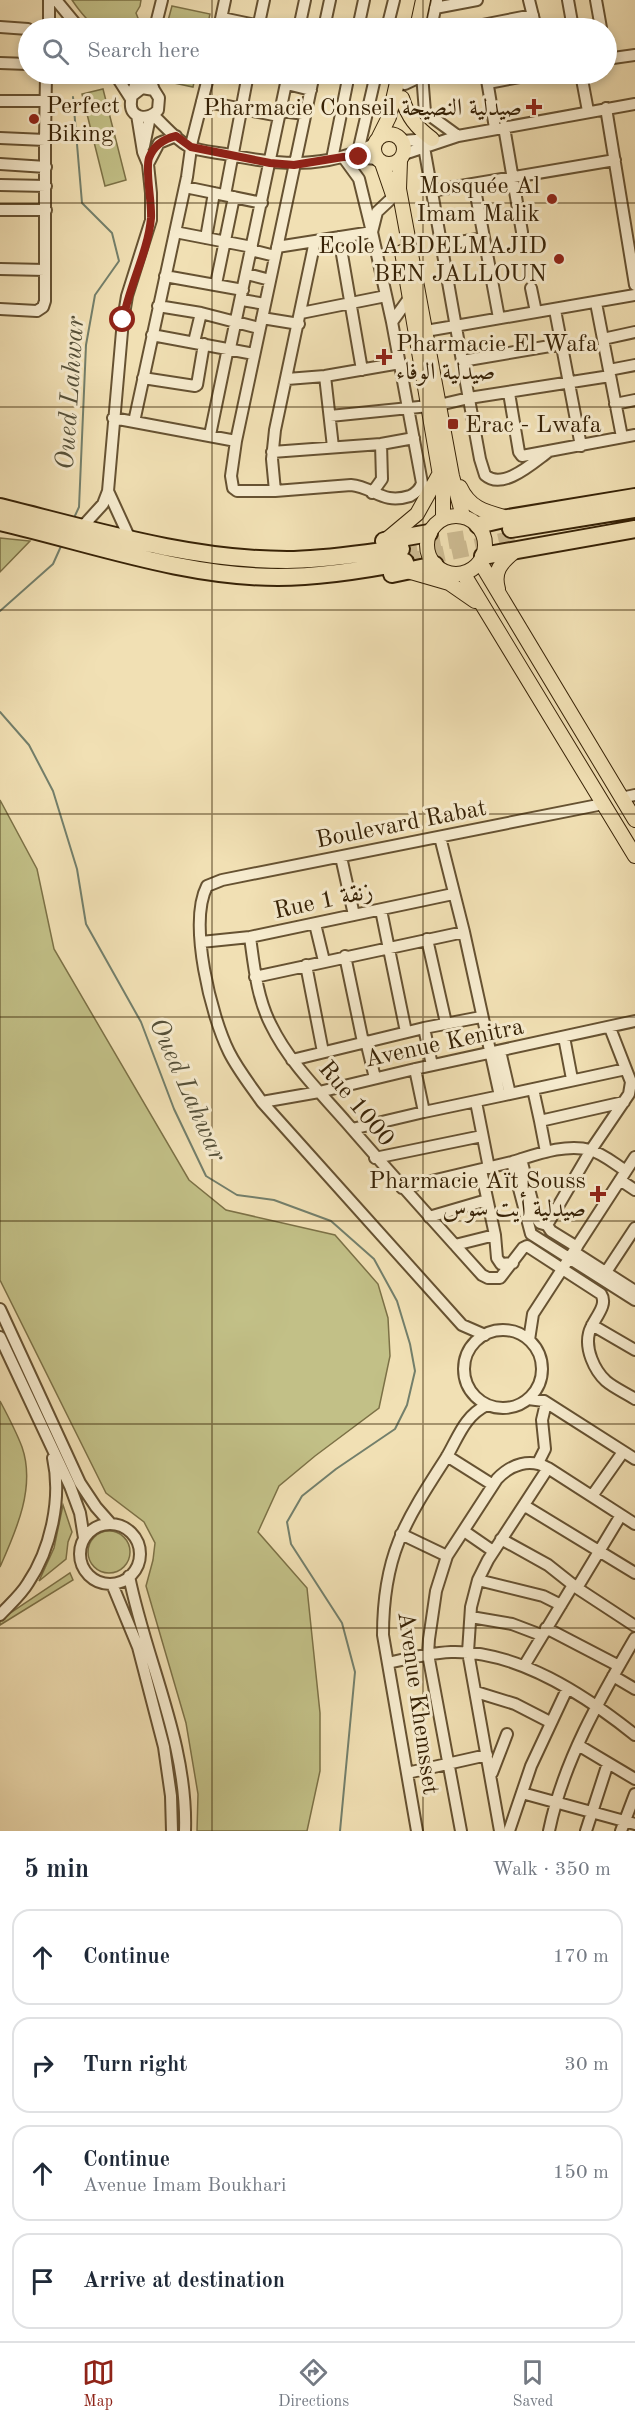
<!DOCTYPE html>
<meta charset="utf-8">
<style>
body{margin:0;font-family:"Old Standard TT",Amiri,serif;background:#f6f6f7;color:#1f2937}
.stop{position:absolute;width:18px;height:18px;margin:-14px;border:4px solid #8f2418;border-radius:50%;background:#fff}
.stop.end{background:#8f2418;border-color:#fff;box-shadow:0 2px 6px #0008}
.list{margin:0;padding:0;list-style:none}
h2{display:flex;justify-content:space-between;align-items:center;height:78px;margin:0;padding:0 24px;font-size:26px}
h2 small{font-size:20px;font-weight:400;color:#747a83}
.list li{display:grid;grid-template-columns:39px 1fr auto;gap:18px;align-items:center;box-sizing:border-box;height:96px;margin:0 12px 12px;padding:0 12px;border:2px solid #e0e1e3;border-radius:18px}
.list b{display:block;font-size:22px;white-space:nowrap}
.list p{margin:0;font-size:20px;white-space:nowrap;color:#747a83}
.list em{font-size:20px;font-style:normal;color:#747a83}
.icon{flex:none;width:33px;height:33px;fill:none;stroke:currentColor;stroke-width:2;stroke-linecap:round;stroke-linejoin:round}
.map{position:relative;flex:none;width:635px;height:1831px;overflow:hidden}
.search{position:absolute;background:#fff;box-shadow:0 3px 9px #0003;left:18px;right:18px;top:18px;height:66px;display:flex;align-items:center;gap:15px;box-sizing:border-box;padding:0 21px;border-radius:33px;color:#747a83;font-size:22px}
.sheet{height:510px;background:#fff}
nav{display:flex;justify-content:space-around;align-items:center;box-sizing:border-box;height:84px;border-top:2px solid #e0e1e3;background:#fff;font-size:16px;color:#747a83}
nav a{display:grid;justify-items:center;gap:3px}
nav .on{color:#8f2418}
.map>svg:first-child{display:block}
.green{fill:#c2c087;stroke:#7c7146;stroke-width:1.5}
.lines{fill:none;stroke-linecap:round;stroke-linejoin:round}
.stream{stroke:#737f6b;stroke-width:2}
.highway-tunnel{stroke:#ccba91;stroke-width:16;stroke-dasharray:16 8;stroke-linecap:butt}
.minor-casing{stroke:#665232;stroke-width:14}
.major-casing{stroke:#372206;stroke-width:16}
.highway-casing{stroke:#372206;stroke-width:20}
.minor{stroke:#f6ebce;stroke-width:10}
.major{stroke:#f1e0b4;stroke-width:14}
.highway{stroke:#f1e0b4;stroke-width:16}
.route{stroke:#8f2418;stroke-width:8}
.grid{fill:none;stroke:#372206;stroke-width:1.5;stroke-opacity:0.55}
.poi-dot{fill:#8f2418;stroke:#f6ebce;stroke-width:2}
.labels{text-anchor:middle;stroke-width:6;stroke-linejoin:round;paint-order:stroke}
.poi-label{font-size:24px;fill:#372206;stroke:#f6ebce;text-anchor:end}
.street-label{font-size:24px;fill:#372206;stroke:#f6ebce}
.water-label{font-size:26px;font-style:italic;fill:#555039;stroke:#f6ebce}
</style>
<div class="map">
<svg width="635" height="1831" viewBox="0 0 635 1831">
<rect width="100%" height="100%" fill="#f1e0b4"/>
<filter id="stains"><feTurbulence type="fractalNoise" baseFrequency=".00333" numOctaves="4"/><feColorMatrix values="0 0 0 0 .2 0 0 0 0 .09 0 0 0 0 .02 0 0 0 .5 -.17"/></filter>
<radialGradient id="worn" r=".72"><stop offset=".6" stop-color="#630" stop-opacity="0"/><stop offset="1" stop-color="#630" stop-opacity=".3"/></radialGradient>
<path class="green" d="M72,0H141L140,6L136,13L140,23L139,28C99,29 96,35 72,0Z
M172,6L210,14L207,28H166Z
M156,74H196L193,87L155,79Z
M103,89L126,180L105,186L82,94Z
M0,538L30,541L0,572Z
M0,800L37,869L54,949L189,1180L226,1210L335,1235L378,1284L388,1318L390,1356L379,1408L315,1456L279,1486L258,1532L307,1588L320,1713V1771L307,1831H197L198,1794L186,1723L146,1586L153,1560L155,1543L144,1522L106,1493L0,1280Z
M0,1401C8,1416 16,1431 22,1447C36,1487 16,1531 0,1567Z
M63,1505L72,1532L68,1542L66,1559L39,1581L54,1548Z
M88 1552a21 21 0 1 1 42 0a21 21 0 1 1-42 0Z
M70,1573L73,1580L0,1625V1620Z"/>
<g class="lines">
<path class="stream" d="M73,97L82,203L112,233L119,261L95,295L86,345L79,507L73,520
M0,611L53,564L62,544
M0,712L29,745L53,791L77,869L86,924L141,1022L174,1109L206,1176L237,1195L274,1200L331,1221L374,1259L397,1301L410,1344L415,1371L407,1405L395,1429L336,1469L302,1496L287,1522L291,1544L342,1623L355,1672L340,1831"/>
<path class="highway-tunnel" d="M401,549L466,538
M405,562L515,538"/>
<defs>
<path id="minor" d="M56,0L79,28
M529,0L536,28
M568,0L573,28
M596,0L601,28
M435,8L477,0
M222,18L269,28
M0,27L28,29
M49,28V0
M155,28L162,0
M219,28L225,0
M258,28L264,0
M299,28L305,0
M324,28L330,0
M358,28L364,0
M387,28L394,0
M431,28L437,0
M475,28L477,26L533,15
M606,59L635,55
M0,63L28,64
M115,74L131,99
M148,74L154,90
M314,74L236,441L231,476L233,488L237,491H275L351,485C374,487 382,505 410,496C416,493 420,490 422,483L392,322L372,232L377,212L393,197
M379,74L398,77
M422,74L425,112L458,136
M486,74L495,128
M581,74L588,111
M488,83L536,74
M287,84L311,90
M405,84L422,76
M133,95L142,88L154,90L159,98L158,110C149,121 129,119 131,102C131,93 136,82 140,74
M0,101H45
M202,101L279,116
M606,108L635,285
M281,111L305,114
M153,115C164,125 175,139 188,146C198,151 213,152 225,154C277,165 325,170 374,144
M504,127L522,232
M0,138L45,140V301L43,307L37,311L0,309
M45,140L46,74
M403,141L429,139
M144,146L150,117
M424,147L462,361
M358,152L376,74
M404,154L458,136L635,104
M350,157L378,159
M332,159L349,74
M0,164L46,167
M148,164L159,143L176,136
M474,184L499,318
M0,185L46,186
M185,187L262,203
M431,191L615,160
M225,195L248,74
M0,210H46
M175,232L252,247
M339,237L362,370
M206,238L214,193
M441,245L484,238
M277,247L372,232L359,179L343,157
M251,250L275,256
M0,269L45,270
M247,274L270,280
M165,276L243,290
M216,284L234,197
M531,288L536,312
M242,300L265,304
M596,303L622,437
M158,306L201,313L259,328
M555,310L581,446
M301,313L386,296
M262,318L299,324
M392,322L410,297
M420,332L635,295
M152,335L254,354
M603,339L635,332
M194,342L201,313
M230,348L288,74
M609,370L635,365
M325,376L333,447
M143,378L195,386L197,385L204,344
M287,379L325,376L400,363
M509,393L519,452L522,456L635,435
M615,404L635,400
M439,405L469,398L610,376
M330,416L429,406
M113,418L236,441
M134,422L187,177L192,141L209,74
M210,435L228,348
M272,452L381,444L414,438
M548,452C534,462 503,491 485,475L480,459L462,361L562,344
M108,491L130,539
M275,491L272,459L275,430L315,241
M372,493L382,479L381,444
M83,526L103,504L108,491L123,320L127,296L151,220V193L148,164L143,152L137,115
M621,798L635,795
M341,857L354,915
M381,910L406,1032
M315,924L324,961
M250,937C254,966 257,998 271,1025C289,1062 319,1091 346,1122C391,1174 436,1224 482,1275L488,1278H500L523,1248L527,1246L601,1294C609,1306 592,1320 589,1333C585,1349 594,1370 606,1381C614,1388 626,1393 635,1399
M427,939L446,1023
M201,942L250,937L453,894
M345,956L363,1042
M306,965L323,1052
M255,977L464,932
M424,1028L432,1065
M564,1037L572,1079
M366,1041L375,1078
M500,1051L510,1094
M292,1060L424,1028L481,1017
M415,1069L424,1112
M533,1089L540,1121
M500,1096L626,1069
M262,1102L319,1092L415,1069L635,1021
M476,1102L489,1168
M352,1129L424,1112L500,1096L464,932L440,837
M546,1152L540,1121L624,1102
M375,1158L482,1136
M521,1159L537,1219L540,1223L547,1225
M512,1162C535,1155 566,1143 590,1150C602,1153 615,1164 626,1171
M481,1170L495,1235L497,1258L501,1264L513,1263
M620,1180L635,1190
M402,1188L512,1162L531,1234L635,1300
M429,1217L487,1200
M455,1245L495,1235
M577,1247L551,1231L547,1225L591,1150L629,1094L631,1082L610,1028
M574,1252L635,1291
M606,1272L635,1228
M0,1309L80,1483L96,1507L111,1524
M592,1325L635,1350
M464 1369a39 39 0 1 1 78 0a39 39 0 1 1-78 0Z
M485,1335L462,1325L262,1102C251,1086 238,1070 229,1052C211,1016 188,923 207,886L222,880L603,804
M0,1337L70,1486L80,1513L84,1538
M529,1340L533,1314L635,1157
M528,1399L544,1401L635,1459
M447,1456L493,1485
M538,1463L545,1449L542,1420L546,1403
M592,1496L623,1452
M525,1506L635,1573
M80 1554a30 30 0 1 1 60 0a30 30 0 1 1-60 0Z
M464,1531L493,1551
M401,1534L447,1556
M501,1539L548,1565L577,1588L635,1626
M129,1576C146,1661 188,1743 185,1831
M478,1580L543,1596L561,1605
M112,1584L138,1647L164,1747L171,1796L172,1831
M577,1588L621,1515
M0,1615C9,1605 21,1595 28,1583C51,1549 62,1498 53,1458
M471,1617L512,1624L541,1635
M546,1628L619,1666
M388,1663C409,1658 429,1653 451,1652C517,1650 585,1695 635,1735
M524,1666L573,1585
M613,1676L635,1689
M476,1692L515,1704L550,1722
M578,1745L635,1779
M407,1773L487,1755
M492,1773L507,1734
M522,1793L635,1824
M417,1831L383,1635C383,1556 404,1523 446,1458C458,1438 464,1416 487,1405
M461,1831L428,1654L429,1639L436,1591L447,1556L497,1479C511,1464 530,1458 548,1468L635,1524
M500,1831L468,1652L471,1607L478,1580L488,1560L548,1468
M509,1831L531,1766L567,1689
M549,1831C563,1762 600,1698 635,1638
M586,1831L608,1763
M621,1831L635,1794"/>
<path id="major" d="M417,28L423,0
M402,98C408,117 416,127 432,139
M374 149a15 15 0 1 1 30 0a15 15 0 1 1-30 0Z
M379,137L389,117L399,74
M400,161L399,189L452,476L463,516
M382,163L393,195
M402,252L443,493V518
M460,487C470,509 486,512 508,518
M427 545a29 29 0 1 1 58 0a29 29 0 1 1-58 0Z
M386,540L417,514L440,473
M480,562L635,820
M411,572L449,583L475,601
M463,573L635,856
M498,589C493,571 501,563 514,552"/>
<path id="highway" d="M0,507C93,530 190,560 287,560C325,560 363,553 401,549
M0,522C91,543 184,577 278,577C320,577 364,570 405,562
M478,525L508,518L635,497
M511,529L635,509
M384,541L429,533
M483,556L635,529
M392,574L435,565"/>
</defs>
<use href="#minor" class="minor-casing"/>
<use href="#major" class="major-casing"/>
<use href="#highway" class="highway-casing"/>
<use href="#minor" class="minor"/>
<use href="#major" class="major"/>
<use href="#highway" class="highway"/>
</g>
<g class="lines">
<path class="route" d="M123,320C129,286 148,252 151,218C152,202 145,170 149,158C154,145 163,139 176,136L191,147L270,163L294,165L343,157H359"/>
</g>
<path class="grid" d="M212,0V28M423,0V28M212,74V1831M423,74V1831M0,203H635M0,407H635M0,610H635M0,814H635M0,1017H635M0,1221H635M0,1424H635M0,1628H635"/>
<g class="poi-dot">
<path d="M531 98h6v6h6v6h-6v6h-6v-6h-6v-6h6z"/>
<circle cx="34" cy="119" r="6"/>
<circle cx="552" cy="199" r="6"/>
<circle cx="559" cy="259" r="6"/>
<path d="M381 348h6v6h6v6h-6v6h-6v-6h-6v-6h6z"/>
<rect x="447" y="418" width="12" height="12" rx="3"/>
<path d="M595 1185h6v6h6v6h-6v6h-6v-6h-6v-6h6z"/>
</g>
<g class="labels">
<g class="poi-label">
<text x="46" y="113" text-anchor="start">Perfect<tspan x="46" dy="28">Biking</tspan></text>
<text x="522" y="115">Pharmacie Conseil صيدلية النصيحة</text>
<text x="540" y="193">Mosquée Al<tspan x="540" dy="28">Imam Malik</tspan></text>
<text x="547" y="253">Ecole ABDELMAJID<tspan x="547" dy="28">BEN JALLOUN</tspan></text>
<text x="396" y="351" text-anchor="start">Pharmacie El Wafa<tspan x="396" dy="28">صيدلية الوفاء</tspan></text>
<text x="465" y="432" text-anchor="start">Erac - Lwafa</text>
<text x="586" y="1188">Pharmacie Aït Souss<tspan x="586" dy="28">صيدلية أيت سوس</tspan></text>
</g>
<g class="street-label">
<text transform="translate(401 823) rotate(-11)" y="8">Boulevard Rabat</text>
<text transform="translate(323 900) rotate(-12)" y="8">Rue 1 زنقة</text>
<text transform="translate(444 1042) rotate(-12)" y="8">Avenue Kenitra</text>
<text transform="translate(357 1103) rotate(50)" y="8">Rue 1000</text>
<text transform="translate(419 1703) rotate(82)" y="8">Avenue Khemsset</text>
</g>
<g class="water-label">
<text transform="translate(69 393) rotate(-86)" y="9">Oued Lahwar</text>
<text transform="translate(189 1089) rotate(66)" y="9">Oued Lahwar</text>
</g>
</g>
<rect width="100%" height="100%" filter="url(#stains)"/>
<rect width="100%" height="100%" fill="url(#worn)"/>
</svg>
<div class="stop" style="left:123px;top:320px"></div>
<div class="stop end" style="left:359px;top:157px"></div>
<div class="search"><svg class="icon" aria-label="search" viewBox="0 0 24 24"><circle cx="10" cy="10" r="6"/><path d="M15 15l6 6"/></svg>Search here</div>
</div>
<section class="sheet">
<h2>5 min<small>Walk · 350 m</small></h2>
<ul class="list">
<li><svg class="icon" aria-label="ahead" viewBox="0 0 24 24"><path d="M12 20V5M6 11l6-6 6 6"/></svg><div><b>Continue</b></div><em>170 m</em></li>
<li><svg class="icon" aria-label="right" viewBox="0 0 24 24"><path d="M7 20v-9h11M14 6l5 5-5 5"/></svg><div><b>Turn right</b></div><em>30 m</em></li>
<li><svg class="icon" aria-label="ahead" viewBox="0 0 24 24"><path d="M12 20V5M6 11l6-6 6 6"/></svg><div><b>Continue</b><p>Avenue Imam Boukhari</p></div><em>150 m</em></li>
<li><svg class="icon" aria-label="arrive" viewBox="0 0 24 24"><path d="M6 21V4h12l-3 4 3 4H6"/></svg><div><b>Arrive at destination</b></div></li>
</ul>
</section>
<nav>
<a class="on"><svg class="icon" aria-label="map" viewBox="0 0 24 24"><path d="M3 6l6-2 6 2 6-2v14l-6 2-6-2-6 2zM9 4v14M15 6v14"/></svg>Map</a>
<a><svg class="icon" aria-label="directions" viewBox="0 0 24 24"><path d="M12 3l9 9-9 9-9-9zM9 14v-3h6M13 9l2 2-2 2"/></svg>Directions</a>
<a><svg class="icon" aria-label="saved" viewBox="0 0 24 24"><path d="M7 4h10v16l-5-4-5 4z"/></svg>Saved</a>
</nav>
